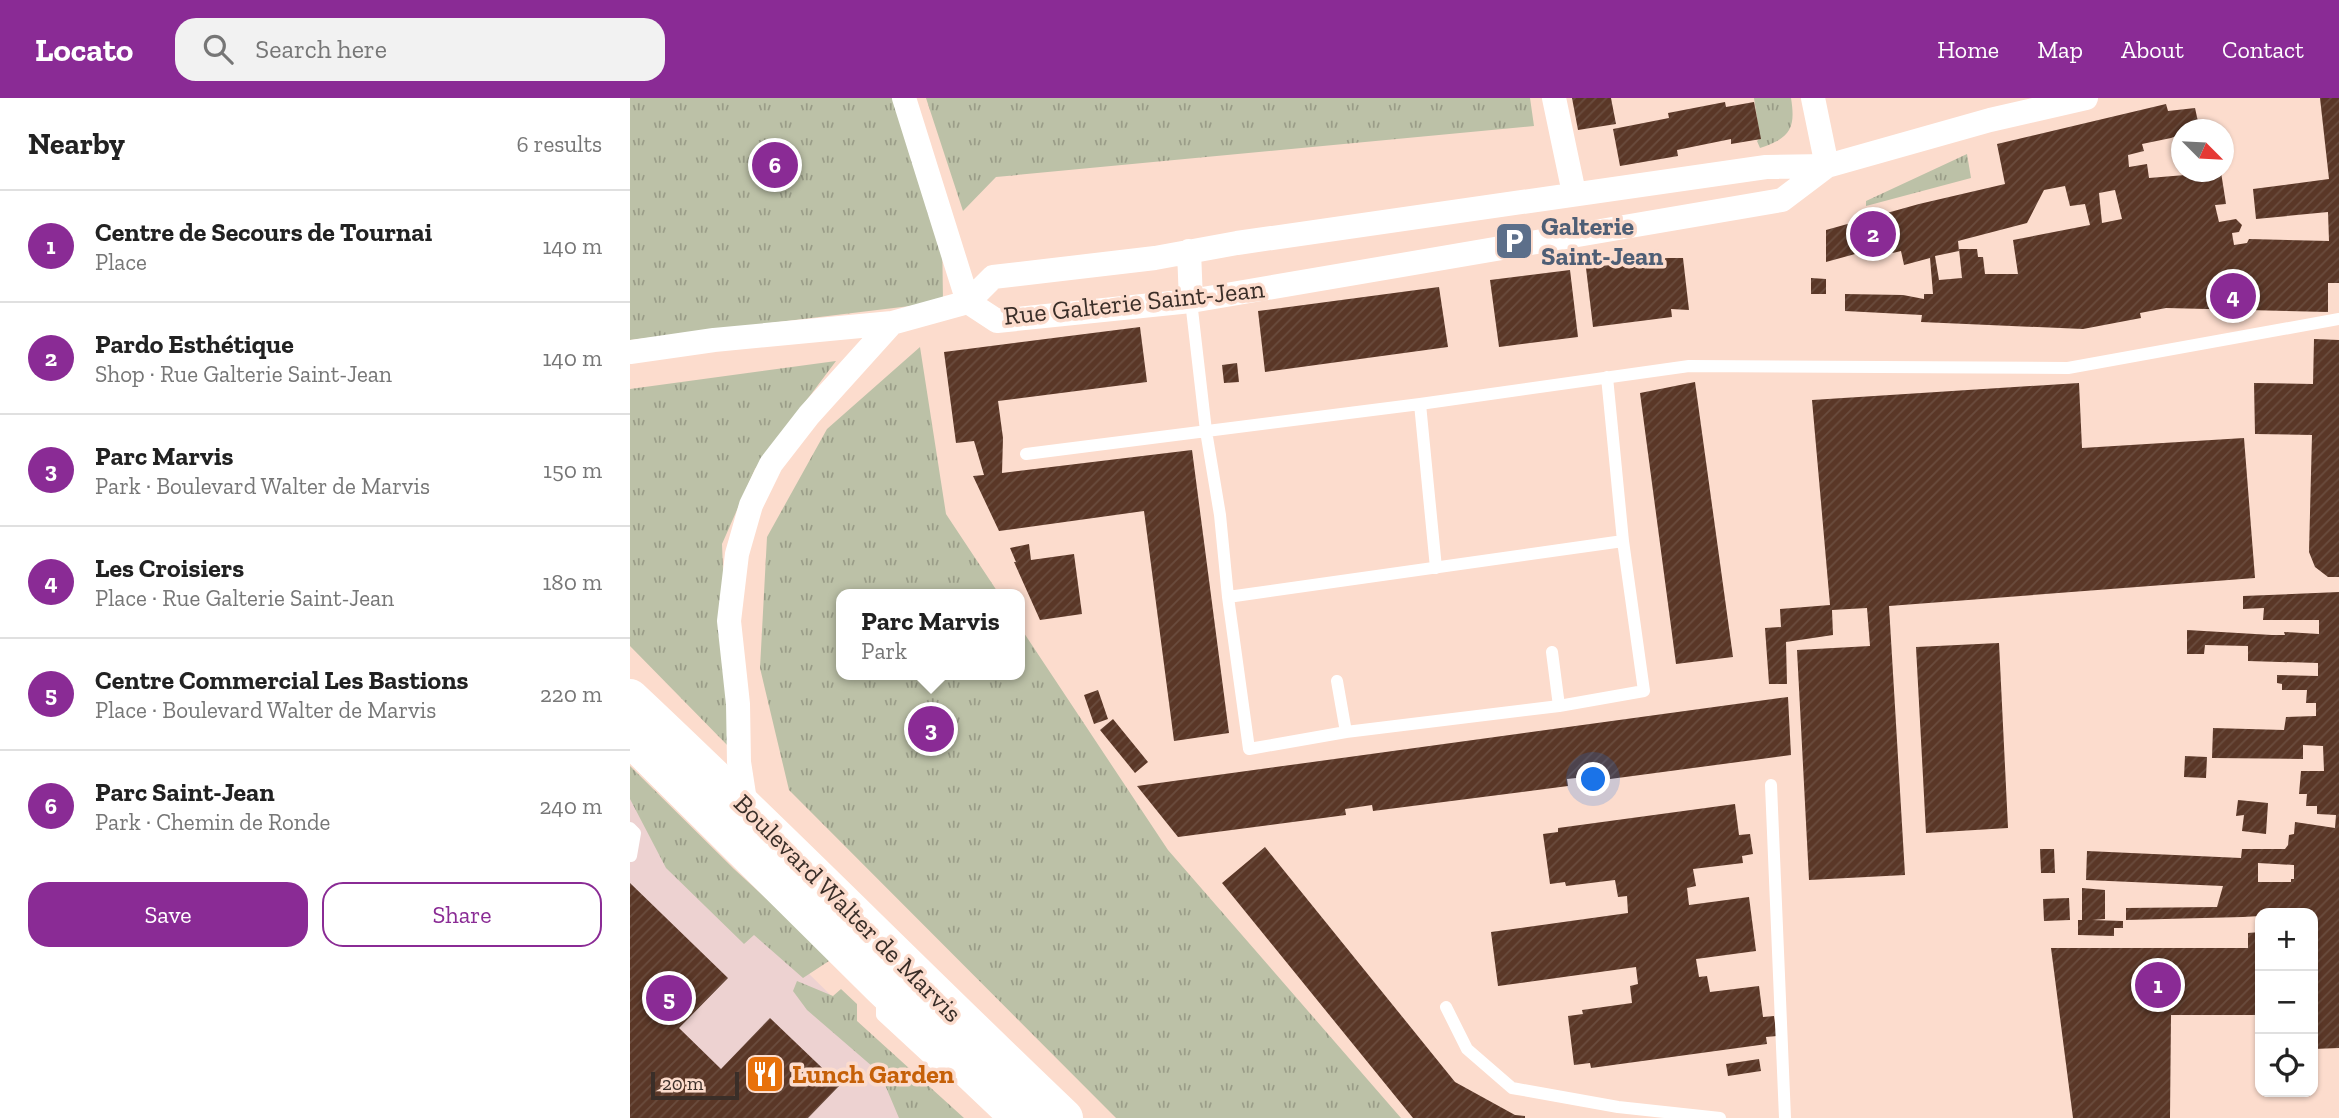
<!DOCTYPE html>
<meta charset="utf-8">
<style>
body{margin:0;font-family:"Zilla Slab",serif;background:#f2f2f2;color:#222}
.controls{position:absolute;right:21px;bottom:21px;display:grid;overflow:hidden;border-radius:14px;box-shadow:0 2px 5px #0004}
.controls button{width:63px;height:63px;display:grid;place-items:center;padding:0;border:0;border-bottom:2px solid #e0e0e0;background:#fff;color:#222;font:35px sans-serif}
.compass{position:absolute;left:1541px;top:21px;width:63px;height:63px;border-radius:50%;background:#fff;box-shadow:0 2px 5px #0004;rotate:114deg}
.scale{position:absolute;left:21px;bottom:18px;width:88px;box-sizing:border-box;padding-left:7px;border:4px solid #3a2e28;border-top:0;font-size:19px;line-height:24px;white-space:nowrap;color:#3a2e28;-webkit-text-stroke:5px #fcdccd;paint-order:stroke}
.you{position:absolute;left:964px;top:682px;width:24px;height:24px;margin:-18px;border:5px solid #fff;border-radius:50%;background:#1a73e8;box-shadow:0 0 0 10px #1a73e833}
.badge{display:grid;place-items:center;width:46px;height:46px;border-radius:50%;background:#8a2b95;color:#fff;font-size:23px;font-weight:700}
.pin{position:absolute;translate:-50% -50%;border:4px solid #fff;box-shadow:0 2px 7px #0006}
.popup{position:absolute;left:206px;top:491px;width:189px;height:91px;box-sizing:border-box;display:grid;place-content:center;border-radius:14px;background:#fff;filter:drop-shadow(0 2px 5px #0005);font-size:23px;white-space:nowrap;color:#767676}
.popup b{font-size:26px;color:#222}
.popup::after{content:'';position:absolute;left:50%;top:100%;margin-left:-14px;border:14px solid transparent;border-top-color:#fff}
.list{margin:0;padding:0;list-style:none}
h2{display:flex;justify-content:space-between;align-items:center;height:91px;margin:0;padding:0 28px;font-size:30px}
h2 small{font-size:23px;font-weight:400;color:#767676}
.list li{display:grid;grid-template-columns:46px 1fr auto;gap:21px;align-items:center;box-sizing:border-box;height:112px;padding:0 28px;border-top:2px solid #e0e0e0}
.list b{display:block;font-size:26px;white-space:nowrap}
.list p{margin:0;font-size:23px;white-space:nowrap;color:#767676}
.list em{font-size:23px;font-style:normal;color:#767676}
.actions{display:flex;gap:14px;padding:21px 28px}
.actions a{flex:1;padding:16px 0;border:2px solid #8a2b95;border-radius:21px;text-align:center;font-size:24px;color:#8a2b95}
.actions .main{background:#8a2b95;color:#fff}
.icon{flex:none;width:38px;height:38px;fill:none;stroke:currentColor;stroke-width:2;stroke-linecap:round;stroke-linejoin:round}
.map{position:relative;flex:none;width:1709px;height:1020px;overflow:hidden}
header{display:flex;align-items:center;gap:42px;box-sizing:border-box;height:98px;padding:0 35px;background:#8a2b95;color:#fff}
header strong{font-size:33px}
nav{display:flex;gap:38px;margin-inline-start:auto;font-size:24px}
.search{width:490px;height:63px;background:#f2f2f2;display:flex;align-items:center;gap:18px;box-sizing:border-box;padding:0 24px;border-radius:21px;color:#767676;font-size:26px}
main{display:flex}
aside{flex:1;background:#fff}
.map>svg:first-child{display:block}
.commercial{fill:#edd2d1}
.grass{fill:url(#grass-tufts)}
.building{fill:url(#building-hatch);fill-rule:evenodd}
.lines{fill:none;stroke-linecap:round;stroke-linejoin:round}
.lane{stroke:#fff;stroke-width:12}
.street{stroke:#fff;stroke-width:24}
.primary{stroke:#fff;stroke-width:38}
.labels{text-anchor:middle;stroke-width:7;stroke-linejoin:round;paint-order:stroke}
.service-label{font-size:26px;font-weight:bold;fill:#4e5e75;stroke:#fcdccd;text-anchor:start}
.street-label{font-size:26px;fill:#3a2e28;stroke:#fcdccd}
.food-label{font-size:26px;font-weight:bold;fill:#c56008;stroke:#fcdccd;text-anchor:start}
</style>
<header>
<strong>Locato</strong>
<div class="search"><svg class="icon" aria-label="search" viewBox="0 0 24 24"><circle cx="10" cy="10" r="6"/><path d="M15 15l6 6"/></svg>Search here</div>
<nav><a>Home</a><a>Map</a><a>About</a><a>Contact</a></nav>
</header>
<main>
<aside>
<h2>Nearby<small>6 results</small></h2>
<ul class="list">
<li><span class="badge">1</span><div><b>Centre de Secours de Tournai</b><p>Place</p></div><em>140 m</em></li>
<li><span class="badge">2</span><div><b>Pardo Esthétique</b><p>Shop · Rue Galterie Saint-Jean</p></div><em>140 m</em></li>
<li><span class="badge">3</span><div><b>Parc Marvis</b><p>Park · Boulevard Walter de Marvis</p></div><em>150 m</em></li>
<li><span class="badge">4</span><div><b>Les Croisiers</b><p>Place · Rue Galterie Saint-Jean</p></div><em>180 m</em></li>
<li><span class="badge">5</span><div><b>Centre Commercial Les Bastions</b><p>Place · Boulevard Walter de Marvis</p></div><em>220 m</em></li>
<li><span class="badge">6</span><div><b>Parc Saint-Jean</b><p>Park · Chemin de Ronde</p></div><em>240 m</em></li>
</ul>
<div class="actions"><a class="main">Save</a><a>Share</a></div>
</aside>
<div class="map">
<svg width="1709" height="1020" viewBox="0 0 1709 1020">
<defs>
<pattern id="grass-tufts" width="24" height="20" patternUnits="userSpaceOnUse" patternTransform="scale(1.75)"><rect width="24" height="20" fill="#bcc1a7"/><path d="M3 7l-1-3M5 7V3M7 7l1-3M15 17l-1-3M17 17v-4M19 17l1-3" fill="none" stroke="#9a9d88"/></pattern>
<pattern id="building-hatch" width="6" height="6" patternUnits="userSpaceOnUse" patternTransform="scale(1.75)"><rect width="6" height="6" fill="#5a3727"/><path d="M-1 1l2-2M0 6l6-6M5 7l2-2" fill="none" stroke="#6a4c3e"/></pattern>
</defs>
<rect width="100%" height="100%" fill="#fcdccd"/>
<path class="commercial" d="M0,700L227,923L326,1020H0Z"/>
<path class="grass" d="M0,0H267L312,133L313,204L0,242Z
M296,0H900L904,28L366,79L333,113Z
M1124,0H1161C1166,31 1160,40 1130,50L1127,43L1130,40Z
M1337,56L1341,80L1236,108V103Z
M290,249L316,416L369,496H212V577H390V529L538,752L771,1020H486L159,692L130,570L137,439L197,331Z
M206,263L125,371L92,446L100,650L0,548V291Z
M0,668L104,771L202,861L173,880L124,837L114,846L36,770L0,701Z
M167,883L203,898L211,891L227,906V923L334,1020H269L250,975L177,912L163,893Z"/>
<path class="building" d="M942,0H981L986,26L948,32Z
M1690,0H1709V185H1698V214L1536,210L1510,215L1511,220L1453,231L1291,224L1292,217L1215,213V196L1273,197L1294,201V196H1303L1300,160L1274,167L1271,153L1238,161L1236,153L1196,164V132L1289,106L1375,86L1367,46L1536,6L1538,13L1565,10L1569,28L1562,32H1552V36L1541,40L1512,46L1514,53L1498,57L1499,69L1517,66L1519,80L1591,74L1596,106L1585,107L1589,124L1606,121L1612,127L1609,134L1602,135L1604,147L1617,145L1619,141L1699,143L1698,114L1626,121L1623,91L1699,81ZM1435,88L1440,108L1455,106L1460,127L1383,142L1388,176H1355L1353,159H1348L1347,151H1329L1332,180L1309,182L1305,158L1329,153L1328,143L1397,125L1414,92ZM1485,92L1492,121L1472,125L1469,95Z
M1095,4L1096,9L1124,4L1131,41L1101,46V41L1047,52L1048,58L990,68L983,31L1039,20L1038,15Z
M1036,160H1053L1059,212L1041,211L1042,219L963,229L956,170Z
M940,172L948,239L869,249L860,182Z
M1181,180L1196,181V196H1181Z
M809,189L818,249L635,274L628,213Z
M510,229L517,284L368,303L373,340L372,375L562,352L599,635L544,643L514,413L369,433L343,378L354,377L344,343L326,345L314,254Z
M1684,241L1709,242V479H1698L1685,469L1679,454L1682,337L1625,336L1624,285L1683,286Z
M607,265L609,284L594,285L592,267Z
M1065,284L1103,559L1046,566L1010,295Z
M1449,285L1452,350L1614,340L1625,480L1259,508L1275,777L1179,782L1167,552L1240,548L1237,510L1202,512L1203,537L1156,544L1157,586H1139L1135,530L1151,529L1150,511L1200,507L1182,302Z
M399,446L401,462L444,456L452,516L410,522L384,464H386L380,450Z
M1709,494V950L1683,951V815H1630V818L1613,819L1496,822V810L1587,809L1593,788L1456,782L1457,753L1611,760L1612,751H1655L1658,747L1659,737L1664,736L1665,724L1705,730L1706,717L1687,716V708H1676L1677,696H1669L1671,673H1694L1693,648L1673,647V661L1582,660L1583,630L1654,632L1656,619L1686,618V605H1676L1677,592H1652V586L1647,585V577L1688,578V565L1618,563V548L1575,547L1574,556H1557V532L1642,537H1655L1654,534L1689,536V522H1633L1634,510L1613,511V498ZM1628,765L1664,767V781H1661V784H1628Z
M1369,545L1378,730L1296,735L1286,549Z
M468,592L478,621L464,626L454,597Z
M1158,599L1161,657L965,683V678L937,681L938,688L743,713L742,707L715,711L716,717L548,739L507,688Z
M483,621L518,664L505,675L470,632Z
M1555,658L1577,659L1576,680L1554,679Z
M1608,702L1638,705L1636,736L1612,733L1614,717L1606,718Z
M1105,706L1109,737L1120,736L1123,756L1112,758L1113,765L1063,771L1066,788L1057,790L1059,807L1119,799L1126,853L1066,861L1069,879L1077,878L1080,894L1129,888L1133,919L1144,918L1147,938L1136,939L1137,946L961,970L960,965L944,967L938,918L953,916L952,912L1002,905L1000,888L1008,886L1006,869L868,888L861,834L998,815L997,798L988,799L985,782L936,788L935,784L920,786L913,736L928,734V730Z
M635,749L825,984L885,1017L895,1018V1020H783L592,785Z
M1410,751H1424L1425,775H1411Z
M0,785L98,880L49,930L91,971L140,920L210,987L178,1020H0Z
M1452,790L1475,792V821L1462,822L1493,823V830H1484V838L1448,837V822H1452Z
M1439,800L1440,822L1414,823L1413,801Z
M1630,834V917H1541L1540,1020H1443L1421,850H1618V835Z
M1129,961L1131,973L1098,978L1096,966Z"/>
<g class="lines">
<path class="lane" d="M561,203L576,333L590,417L598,499L619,651L716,634L929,608L1014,593L993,443L977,279
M790,306L806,470
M396,356L790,306L1059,268L1438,270L1709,221
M598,499L993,443
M922,554L929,608
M707,583L716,634
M1141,687L1155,1020
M0,730L5,735L1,758
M252,900V917L319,979
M816,909L837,951L882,990L988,1009L1090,1020"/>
<path class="street" d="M274,0L338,204
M924,0L944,95
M1183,0L1197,68
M559,153L561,203
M338,204L367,223L561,203L1152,102L1197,68
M0,254L84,242L262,225L338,204L363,179L525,160L607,145L1136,69L1197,68L1360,22L1456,0
M116,709L109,664L108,606L99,523L107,456L121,407L141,366L179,317L262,225"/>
<path class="primary" d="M0,600C147,738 288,881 434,1020
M0,639L252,889L390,1020"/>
</g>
<defs>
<symbol id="parking-square" viewBox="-11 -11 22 22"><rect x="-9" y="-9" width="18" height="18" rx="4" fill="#5c6f8a" stroke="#fcdccd"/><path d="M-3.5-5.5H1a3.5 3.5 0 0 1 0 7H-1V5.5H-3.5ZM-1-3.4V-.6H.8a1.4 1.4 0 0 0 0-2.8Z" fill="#fff"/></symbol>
<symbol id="restaurant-square" viewBox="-11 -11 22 22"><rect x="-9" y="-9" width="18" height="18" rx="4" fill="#e8710a" stroke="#fcdccd"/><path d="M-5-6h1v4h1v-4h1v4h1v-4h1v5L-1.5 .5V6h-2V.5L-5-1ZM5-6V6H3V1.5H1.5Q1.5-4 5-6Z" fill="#fff"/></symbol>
</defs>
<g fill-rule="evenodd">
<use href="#parking-square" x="862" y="121" width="44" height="44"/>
<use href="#restaurant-square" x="113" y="954" width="44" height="44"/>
</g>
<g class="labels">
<g class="service-label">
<text x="911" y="137">Galterie<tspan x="911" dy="30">Saint-Jean</tspan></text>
</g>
<g class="street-label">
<text transform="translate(504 204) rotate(-6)" y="9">Rue Galterie Saint-Jean</text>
<text transform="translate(218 810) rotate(45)" y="9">Boulevard Walter de Marvis</text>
</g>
<g class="food-label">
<text x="162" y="985">Lunch Garden</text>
</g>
</g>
</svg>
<div class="controls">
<button>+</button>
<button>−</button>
<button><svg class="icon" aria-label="locate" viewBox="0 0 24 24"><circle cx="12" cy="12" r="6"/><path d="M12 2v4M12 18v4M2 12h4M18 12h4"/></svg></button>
</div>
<svg class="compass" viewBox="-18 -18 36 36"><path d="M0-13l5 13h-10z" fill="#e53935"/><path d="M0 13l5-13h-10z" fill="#767676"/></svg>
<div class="scale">20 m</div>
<div class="you"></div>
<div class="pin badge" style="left:1528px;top:887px">1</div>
<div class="pin badge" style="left:1243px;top:136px">2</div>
<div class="pin badge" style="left:301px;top:631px">3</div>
<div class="popup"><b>Parc Marvis</b>Park</div>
<div class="pin badge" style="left:1603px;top:198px">4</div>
<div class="pin badge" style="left:39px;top:900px">5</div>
<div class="pin badge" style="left:145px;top:67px">6</div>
</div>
</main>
